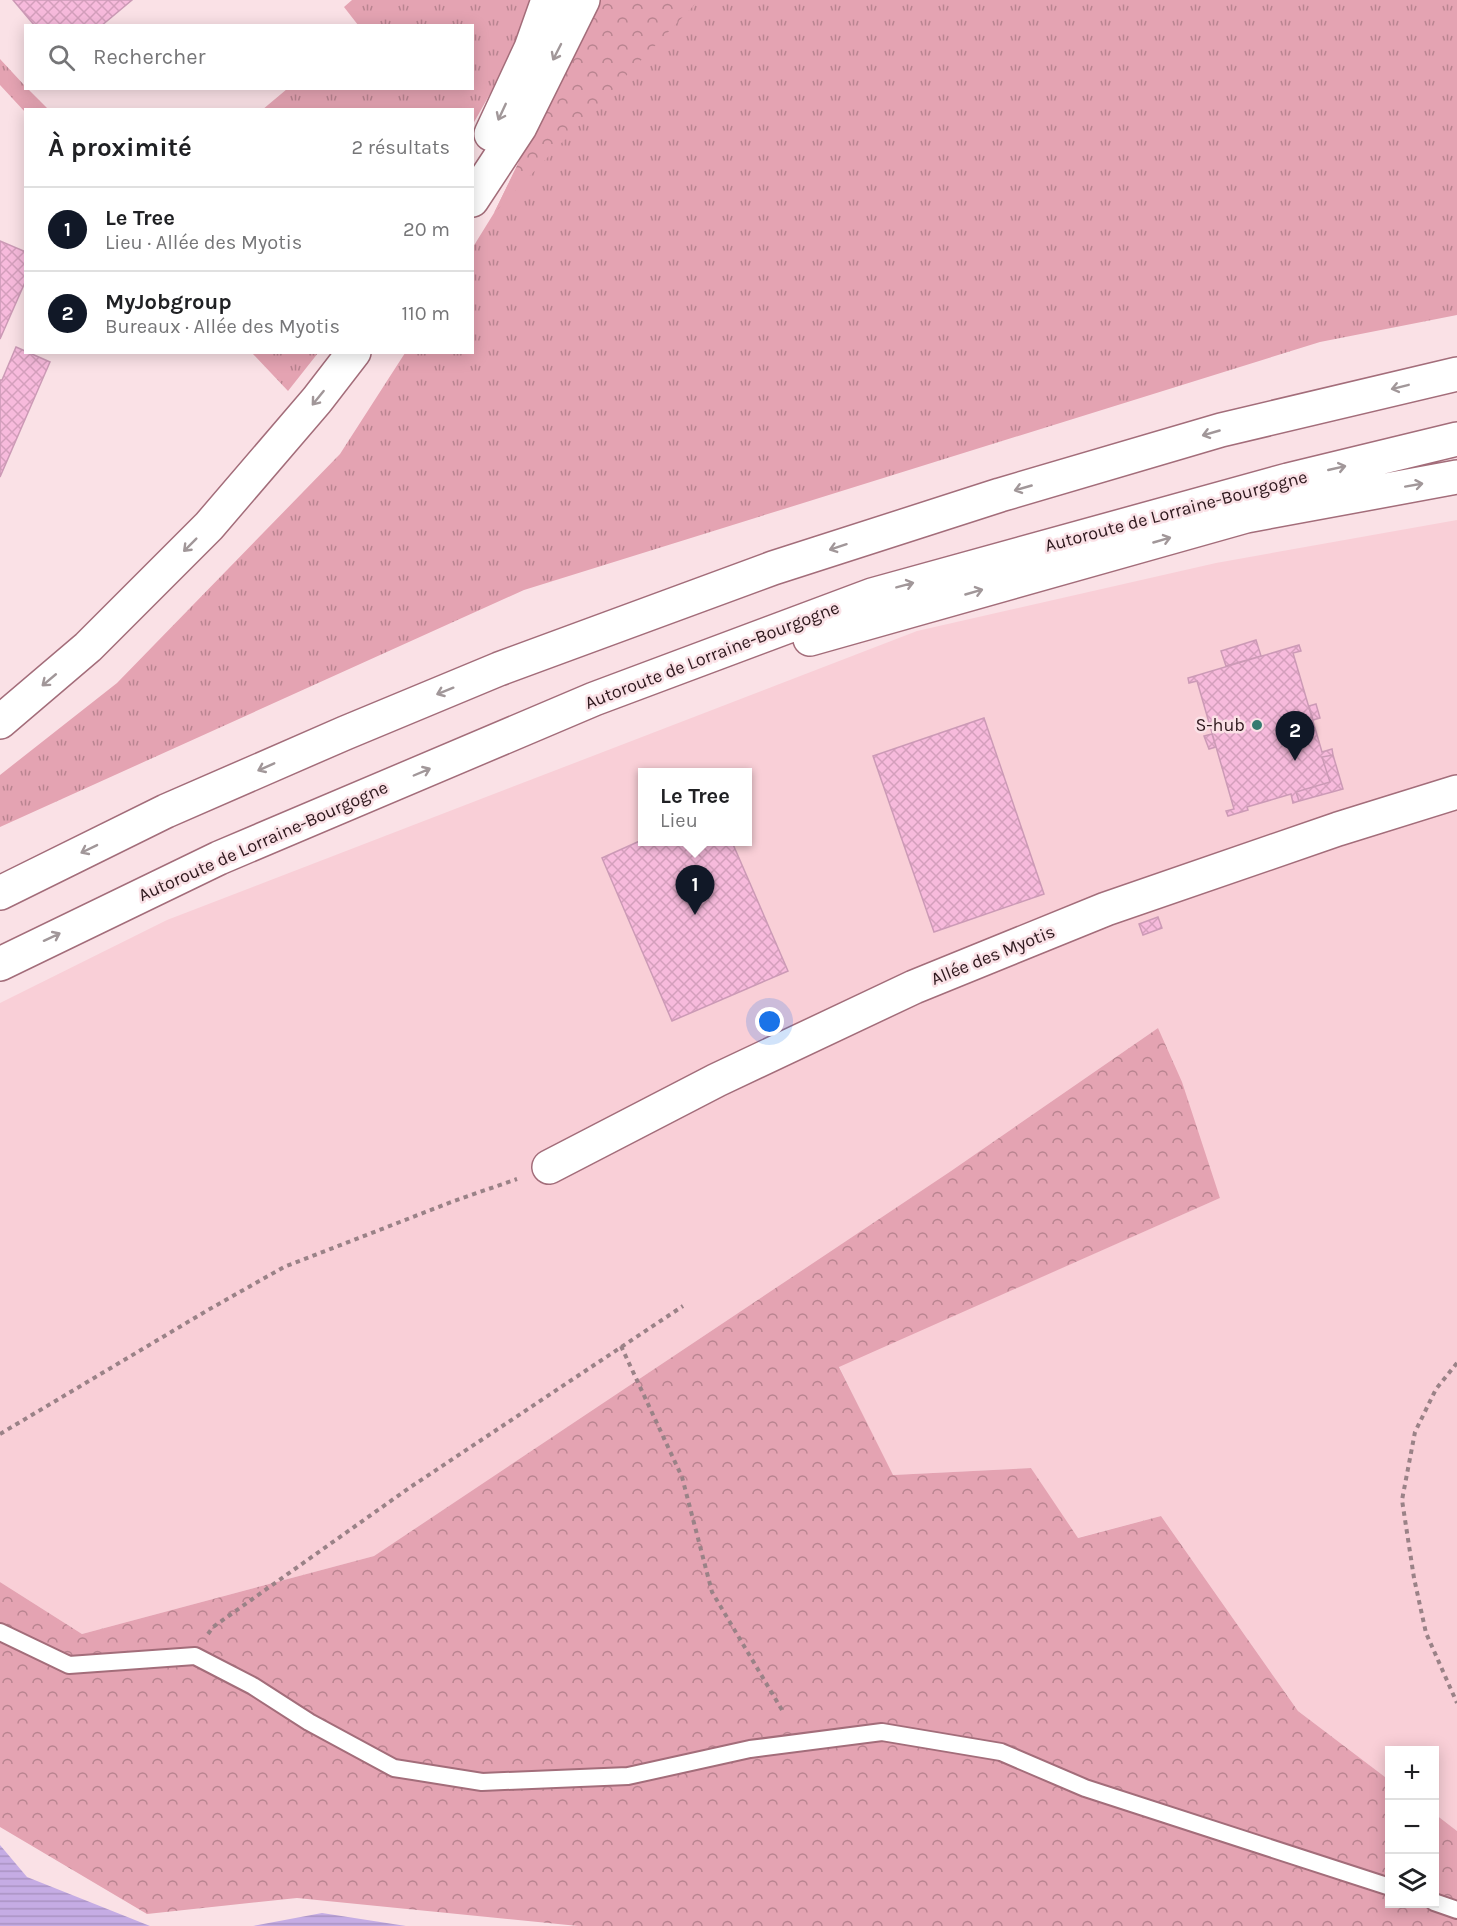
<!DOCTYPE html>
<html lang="fr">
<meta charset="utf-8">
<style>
body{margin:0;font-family:Karla,sans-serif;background:#f2f2f2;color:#202124}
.controls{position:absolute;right:18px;bottom:18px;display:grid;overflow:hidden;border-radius:0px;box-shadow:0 3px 15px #0003}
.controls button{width:54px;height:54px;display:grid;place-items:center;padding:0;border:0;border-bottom:2px solid #e0e0e0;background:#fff;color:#202124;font:30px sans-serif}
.you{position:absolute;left:770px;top:1022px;width:21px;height:21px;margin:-15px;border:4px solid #fff;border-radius:50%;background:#1a73e8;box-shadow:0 0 0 9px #1a73e833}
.badge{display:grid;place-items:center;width:39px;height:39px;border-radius:50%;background:#111827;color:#fff;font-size:20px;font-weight:700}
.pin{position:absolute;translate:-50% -50px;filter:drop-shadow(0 2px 3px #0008)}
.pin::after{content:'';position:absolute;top:32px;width:21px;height:18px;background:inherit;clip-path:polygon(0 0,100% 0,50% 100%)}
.popup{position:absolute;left:638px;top:768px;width:114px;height:78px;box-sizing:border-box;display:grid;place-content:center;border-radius:0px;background:#fff;filter:drop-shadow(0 2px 4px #0005);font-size:20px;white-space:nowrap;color:#757577}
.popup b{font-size:22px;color:#202124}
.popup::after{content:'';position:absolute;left:50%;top:100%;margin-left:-12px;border:12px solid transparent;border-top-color:#fff}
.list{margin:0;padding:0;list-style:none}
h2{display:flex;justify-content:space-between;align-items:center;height:78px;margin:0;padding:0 24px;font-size:26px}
h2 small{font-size:20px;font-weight:400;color:#757577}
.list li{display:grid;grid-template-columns:39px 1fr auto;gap:18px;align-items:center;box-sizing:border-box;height:84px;padding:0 24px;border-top:2px solid #e0e0e0}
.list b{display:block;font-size:22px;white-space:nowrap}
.list p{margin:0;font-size:20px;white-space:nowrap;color:#757577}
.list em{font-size:20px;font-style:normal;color:#757577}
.icon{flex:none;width:33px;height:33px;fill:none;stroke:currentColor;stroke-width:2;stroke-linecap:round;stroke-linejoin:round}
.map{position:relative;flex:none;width:1457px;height:1926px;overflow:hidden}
.search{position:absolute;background:#fff;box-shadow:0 3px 15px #0003;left:24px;top:24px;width:450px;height:66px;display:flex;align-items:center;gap:15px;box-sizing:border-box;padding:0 21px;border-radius:0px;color:#757577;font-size:22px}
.panel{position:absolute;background:#fff;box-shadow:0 3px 15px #0003;left:24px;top:108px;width:450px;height:246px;border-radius:0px}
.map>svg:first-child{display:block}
.built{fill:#f9cfd7;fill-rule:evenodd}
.grass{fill:url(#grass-tufts)}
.forest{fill:url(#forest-crowns)}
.water{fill:url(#water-rules)}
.building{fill:url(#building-cross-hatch);stroke:#cc9ab6;stroke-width:1.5}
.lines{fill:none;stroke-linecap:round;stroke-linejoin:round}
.lane-casing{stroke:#a36d7a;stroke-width:20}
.street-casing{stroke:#a36d7a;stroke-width:36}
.highway-casing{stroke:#a36d7a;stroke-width:36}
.path{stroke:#9a8287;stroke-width:4;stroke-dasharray:4.5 4.5;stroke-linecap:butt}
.lane{stroke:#fff;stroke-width:16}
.street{stroke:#fff;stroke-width:33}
.highway{stroke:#fff;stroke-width:33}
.oneway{stroke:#a19799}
.poi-dot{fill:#337a71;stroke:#fae1e6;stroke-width:2}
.labels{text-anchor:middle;stroke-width:5;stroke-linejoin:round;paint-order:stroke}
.street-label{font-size:18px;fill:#2e181d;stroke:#fae1e6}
.poi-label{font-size:18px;fill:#2e181d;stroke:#fae1e6;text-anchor:end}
</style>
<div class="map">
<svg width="1457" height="1926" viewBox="0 0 1457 1926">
<defs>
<pattern id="grass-tufts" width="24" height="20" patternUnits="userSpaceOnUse" patternTransform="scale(1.5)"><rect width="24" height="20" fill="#e4a3b2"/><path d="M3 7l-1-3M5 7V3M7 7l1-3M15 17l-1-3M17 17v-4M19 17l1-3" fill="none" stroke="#b98490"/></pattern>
<pattern id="forest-crowns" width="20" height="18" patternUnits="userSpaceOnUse" patternTransform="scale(1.5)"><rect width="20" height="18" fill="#e4a3b2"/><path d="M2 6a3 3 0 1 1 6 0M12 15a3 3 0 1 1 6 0" fill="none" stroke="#b98490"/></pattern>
<pattern id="water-rules" width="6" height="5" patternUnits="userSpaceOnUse" patternTransform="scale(1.5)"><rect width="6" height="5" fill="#c5ace4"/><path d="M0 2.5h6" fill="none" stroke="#aa93c3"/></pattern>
<pattern id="building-cross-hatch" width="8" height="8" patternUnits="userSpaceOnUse" patternTransform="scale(1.5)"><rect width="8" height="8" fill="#f7badc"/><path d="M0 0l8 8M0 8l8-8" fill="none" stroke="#d49fbc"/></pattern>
</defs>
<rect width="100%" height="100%" fill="#fae1e6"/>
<path class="built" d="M1457,520V1831L1435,1814L1434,1750H1390L1389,1780L1298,1711L1161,1516L1077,1538L1031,1468L892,1475L839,1366L1220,1198L1158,1028L951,1171L374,1556L82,1634L0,1582V1003L167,920L917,631L1216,563ZM642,772H748V842H642Z"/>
<path class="grass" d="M352,0H531L526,30L473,124L472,110H262L287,89L472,88V26L358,25L344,7Z
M598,0H1457V315L1320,342L524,590L0,827V775L117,683L340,454L405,353L472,352L473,247L494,213Z
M0,59L25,86L26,88L28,89L48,109L26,110L25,112L0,85Z
M252,353H318L288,391Z"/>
<path class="forest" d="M598,0H699L494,213Z
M1158,1028L1182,1082L1220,1198L839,1367L893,1475L1031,1468L1078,1538L1161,1516L1298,1711L1389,1780L1390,1904H1434L1435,1814L1457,1831V1926H578L297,1898L147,1914L0,1827V1582L82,1634L374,1556L951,1171Z"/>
<path class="water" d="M0,1845L27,1877L150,1926H0Z
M322,1913L406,1926H253Z"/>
<path class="building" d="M13,0H132L101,26H35Z
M0,241L26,252V280L0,339Z
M16,347L50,362L0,477V380H2Z
M1256,640L1261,656L1226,666L1221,651Z
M1299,645L1301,651L1293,653L1322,752L1332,749L1333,755L1322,757L1330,782L1296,792L1299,801L1293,803L1291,794L1247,807L1248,810L1228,816L1226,811L1234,809L1197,681L1189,683L1188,678Z
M1316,704L1320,718L1313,720L1309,706Z
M984,718L1044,894L934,932L873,756Z
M1212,734L1216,747L1209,749L1204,736Z
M1333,755L1343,789L1299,801L1296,792L1330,782L1322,757Z
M642,840V842H732L788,971L672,1021L602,858Z
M1158,917L1162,928L1143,935L1139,924Z"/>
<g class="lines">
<defs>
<path id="lane" d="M0,1632L69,1665L195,1656L253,1686L309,1722L394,1768L482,1782L628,1776L750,1749L882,1732L1001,1752L1085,1788L1390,1887
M1434,1902L1457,1910"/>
<path id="street" d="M549,1167L717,1080L914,987L1106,909L1338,829L1457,792"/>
<path id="highway" d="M491,134L531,48L548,0
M472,200L520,127L583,0
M810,639L1246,516L1457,477
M0,722L88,647L209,526L317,400L354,352
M0,893L166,811L345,733L499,669L773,568L1000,495L1221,430L1457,374
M0,964L219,858L594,699L872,595L1288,480L1457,439"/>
</defs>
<use href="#lane" class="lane-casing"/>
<use href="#street" class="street-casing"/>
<use href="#highway" class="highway-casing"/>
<path class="path" d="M621,1346L682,1477L712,1592L782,1710
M1457,1363L1436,1389L1415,1432L1402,1500L1414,1578L1426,1633L1457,1703
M0,1434L208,1310L284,1267L454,1201L517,1179
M208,1634L213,1627L409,1488L683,1306"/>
<use href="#lane" class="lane"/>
<use href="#street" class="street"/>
<use href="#highway" class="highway"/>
</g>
<defs><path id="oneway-shaft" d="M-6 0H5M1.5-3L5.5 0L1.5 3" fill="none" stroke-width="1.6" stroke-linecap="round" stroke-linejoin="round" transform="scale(1.5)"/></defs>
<g class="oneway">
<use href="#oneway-shaft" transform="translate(557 52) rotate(117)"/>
<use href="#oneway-shaft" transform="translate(502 112) rotate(115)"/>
<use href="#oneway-shaft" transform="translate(1400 387) rotate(166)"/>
<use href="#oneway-shaft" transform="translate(318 398) rotate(129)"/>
<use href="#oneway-shaft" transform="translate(1211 433) rotate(164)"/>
<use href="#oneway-shaft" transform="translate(1337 468) rotate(-13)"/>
<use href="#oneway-shaft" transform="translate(1414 485) rotate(-10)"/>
<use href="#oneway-shaft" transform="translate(1023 488) rotate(164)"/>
<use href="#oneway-shaft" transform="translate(1162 540) rotate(-16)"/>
<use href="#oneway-shaft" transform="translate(190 545) rotate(135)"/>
<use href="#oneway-shaft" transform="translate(838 547) rotate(162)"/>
<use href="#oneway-shaft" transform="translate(905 585) rotate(-15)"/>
<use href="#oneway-shaft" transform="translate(974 592) rotate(-16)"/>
<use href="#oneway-shaft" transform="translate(49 680) rotate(140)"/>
<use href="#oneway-shaft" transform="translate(445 691) rotate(158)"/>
<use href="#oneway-shaft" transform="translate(266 767) rotate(156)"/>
<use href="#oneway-shaft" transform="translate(422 772) rotate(-23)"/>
<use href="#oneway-shaft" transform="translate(89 849) rotate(154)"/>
<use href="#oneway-shaft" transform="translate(52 937) rotate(-25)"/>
</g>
<circle class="poi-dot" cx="1257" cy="725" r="6"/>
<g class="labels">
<g class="street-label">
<text transform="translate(1176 511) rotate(-15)" y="6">Autoroute de Lorraine-Bourgogne</text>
<text transform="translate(712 655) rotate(-21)" y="6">Autoroute de Lorraine-Bourgogne</text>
<text transform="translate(263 841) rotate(-24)" y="6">Autoroute de Lorraine-Bourgogne</text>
<text transform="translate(993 955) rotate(-22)" y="6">Allée des Myotis</text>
</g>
<g class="poi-label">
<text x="1245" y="731">S-hub</text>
</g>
</g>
</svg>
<div class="controls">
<button>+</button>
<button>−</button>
<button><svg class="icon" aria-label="layers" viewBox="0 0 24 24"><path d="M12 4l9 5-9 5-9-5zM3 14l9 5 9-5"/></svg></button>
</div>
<div class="you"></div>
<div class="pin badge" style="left:695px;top:915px">1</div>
<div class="popup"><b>Le Tree</b>Lieu</div>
<div class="pin badge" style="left:1295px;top:761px">2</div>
<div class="search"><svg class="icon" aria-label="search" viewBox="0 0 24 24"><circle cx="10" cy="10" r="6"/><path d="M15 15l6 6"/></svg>Rechercher</div>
<section class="panel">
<h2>À proximité<small>2 résultats</small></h2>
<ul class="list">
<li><span class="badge">1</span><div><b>Le Tree</b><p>Lieu · Allée des Myotis</p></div><em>20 m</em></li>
<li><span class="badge">2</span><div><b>MyJobgroup</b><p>Bureaux · Allée des Myotis</p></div><em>110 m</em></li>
</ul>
</section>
</div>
